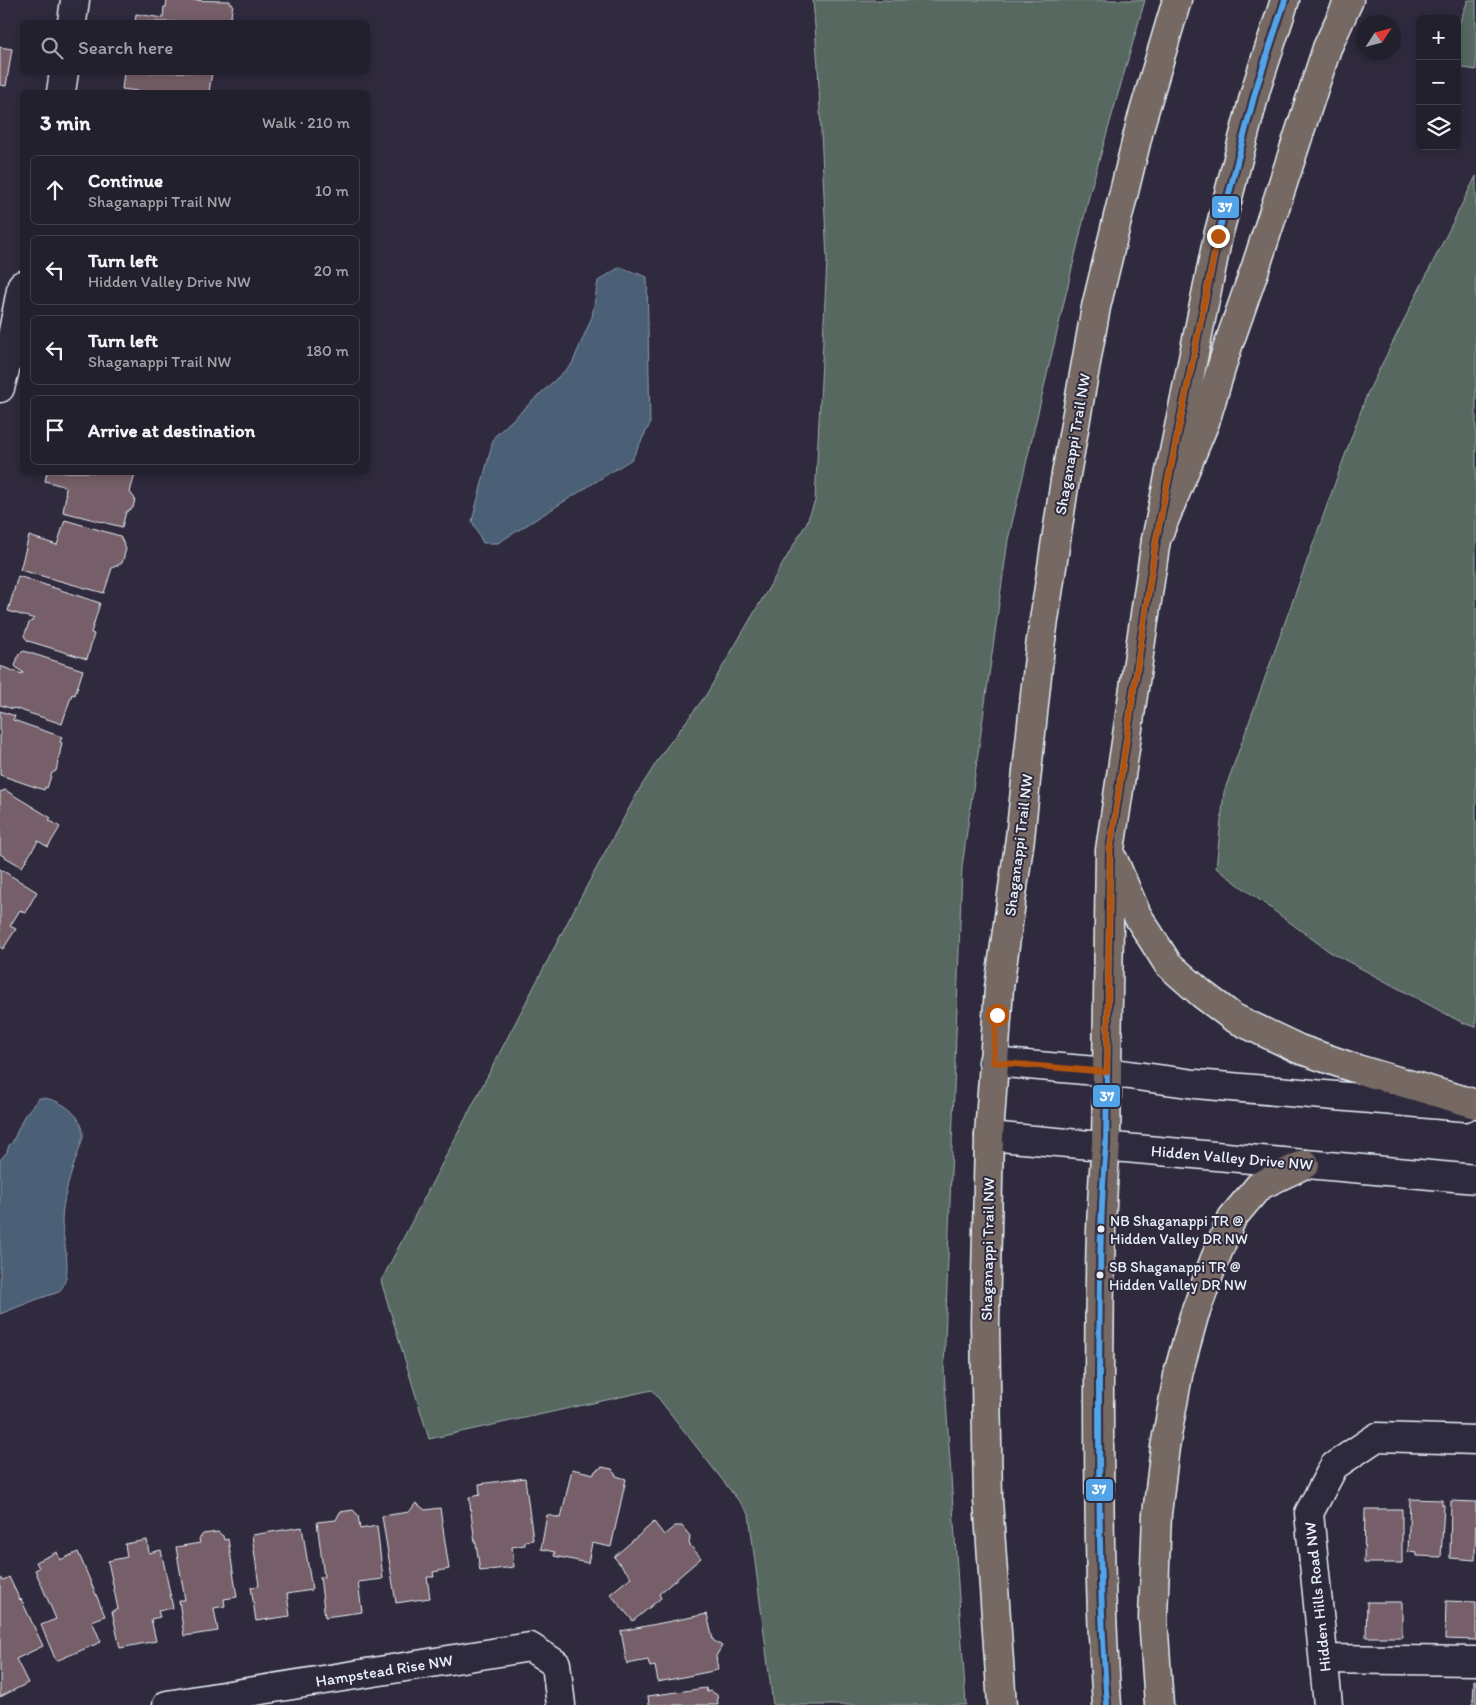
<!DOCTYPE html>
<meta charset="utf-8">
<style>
body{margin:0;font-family:Itim,sans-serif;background:#2b2836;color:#f1f3f6}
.controls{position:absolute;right:15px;top:15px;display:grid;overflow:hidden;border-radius:8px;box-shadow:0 2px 12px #0003}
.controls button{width:45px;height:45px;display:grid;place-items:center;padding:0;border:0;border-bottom:1px solid #403e4a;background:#23202e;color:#f1f3f6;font:25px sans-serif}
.compass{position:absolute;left:1356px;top:15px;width:45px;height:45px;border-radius:50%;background:#23202e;box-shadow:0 2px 12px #0003;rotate:54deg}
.stop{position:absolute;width:15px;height:15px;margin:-11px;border:4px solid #b45309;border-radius:50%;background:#fff}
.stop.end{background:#b45309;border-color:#fff;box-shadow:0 1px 5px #0008}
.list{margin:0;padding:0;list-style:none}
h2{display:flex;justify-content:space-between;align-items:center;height:65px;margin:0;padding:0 20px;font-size:21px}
h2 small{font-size:16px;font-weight:400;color:#a3a3aa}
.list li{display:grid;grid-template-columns:32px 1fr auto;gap:15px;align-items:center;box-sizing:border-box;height:70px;margin:0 10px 10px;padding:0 10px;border:1px solid #403e4a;border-radius:8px}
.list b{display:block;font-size:19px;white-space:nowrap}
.list p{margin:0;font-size:16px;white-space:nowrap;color:#a3a3aa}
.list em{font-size:16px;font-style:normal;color:#a3a3aa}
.icon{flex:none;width:28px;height:28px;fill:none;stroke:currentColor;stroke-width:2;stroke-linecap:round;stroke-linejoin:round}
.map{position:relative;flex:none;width:1476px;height:1705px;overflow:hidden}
.search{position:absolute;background:#23202e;box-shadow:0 2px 12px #0003;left:20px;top:20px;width:350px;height:55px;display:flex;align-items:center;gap:12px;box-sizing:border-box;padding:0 18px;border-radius:8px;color:#a3a3aa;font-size:19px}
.panel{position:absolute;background:#23202e;box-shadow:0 2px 12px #0003;left:20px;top:90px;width:350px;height:385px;border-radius:8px}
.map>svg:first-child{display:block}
.green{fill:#566860;stroke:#9facac}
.water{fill:#4c6177;stroke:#8a9bab}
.building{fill:#765e68;stroke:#e8f1f8}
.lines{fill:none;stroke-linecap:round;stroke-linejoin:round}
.minor-casing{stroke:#e8f1f8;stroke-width:31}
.major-casing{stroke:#e8f1f8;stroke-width:31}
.highway-casing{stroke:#e8f1f8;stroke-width:31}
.minor{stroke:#2f2a3d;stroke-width:28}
.major{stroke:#766964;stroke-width:28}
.highway{stroke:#766964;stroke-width:28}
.bus-1-casing{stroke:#2f2a3d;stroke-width:10}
.bus-1{stroke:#53a3e8;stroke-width:6}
.route{stroke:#b45309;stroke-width:6}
.bus-dot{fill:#e8f1f8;stroke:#2f2a3d;stroke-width:2}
.labels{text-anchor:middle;stroke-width:4;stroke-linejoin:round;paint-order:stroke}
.bus-label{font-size:15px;fill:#e8f1f8;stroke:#2f2a3d;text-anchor:start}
.street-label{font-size:16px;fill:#e8f1f8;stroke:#2f2a3d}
.line-badge{stroke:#2f2a3d;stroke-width:2}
.badge-label{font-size:14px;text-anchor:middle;font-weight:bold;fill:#fff}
</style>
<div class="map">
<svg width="1476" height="1705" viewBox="0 0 1476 1705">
<rect width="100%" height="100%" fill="#2f2a3d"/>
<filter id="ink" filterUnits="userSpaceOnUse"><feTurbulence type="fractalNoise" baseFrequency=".02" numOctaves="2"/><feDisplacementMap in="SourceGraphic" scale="10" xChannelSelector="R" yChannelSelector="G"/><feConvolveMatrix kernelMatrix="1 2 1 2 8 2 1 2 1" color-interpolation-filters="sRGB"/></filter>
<g filter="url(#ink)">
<path class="green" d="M813,0H1145L1090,192L1008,540L962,867L944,1370L966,1705H773L749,1514L652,1390L429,1439L381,1281L577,904L639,790L663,752L706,695L806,524L815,501L827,260L818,67Z
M1468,0H1476V70L1457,67V29Z
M1476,176V1027L1463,1023L1330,952L1216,868L1224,792L1367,394Z"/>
<path class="water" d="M620,267L647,277L650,424L632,459L498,543H483L472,521L494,437L572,364L592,317L598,281Z
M39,1098C58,1097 85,1115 83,1137C75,1164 63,1191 62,1220C62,1242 75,1273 59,1292L38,1299L0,1314V1160L7,1152L9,1145L12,1143L24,1116Z"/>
<path class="building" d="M167,0L230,1V4H233L230,22H232H135L136,14L163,18L164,7H166Z
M0,47L12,49L6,86L0,85Z
M124,72H212L209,92H146L122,89Z
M47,472H128L135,474L130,492L135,499L133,508L126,512L122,527L63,512L66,495H65L66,487L45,481Z
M65,520L120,536L126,549L122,563L112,568L104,593L20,570L29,536L57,545Z
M18,576L100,603L91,633L94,634L87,659L28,641L24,636L29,623L35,619L8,611Z
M24,651L83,670L75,695L72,694L62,724L14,708L13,709L0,705V666L22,674L23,672L19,670L15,666L19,654Z
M0,711L15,716L13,720L62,737L60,742L62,743L56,771L52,773L47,788L45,787L44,790L0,775Z
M5,790L51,818L49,820L60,827L48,847L38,841L22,867L0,854V792Z
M0,869L37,892L25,913L20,910L10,926L16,929L3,949L0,947Z
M602,1467L612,1469L616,1476L626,1479L611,1547L592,1543L588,1563L554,1556L555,1552L541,1549L547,1515L561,1518L572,1469L594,1474L595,1471Z
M525,1478L533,1540L525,1541V1545L512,1547L514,1567L480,1571L476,1543H475L469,1497L480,1495L479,1484Z
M1410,1499L1442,1500V1505H1444L1441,1557L1417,1556V1553L1408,1552Z
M1451,1501L1476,1502L1475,1560L1450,1558Z
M416,1503L425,1510L440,1508L449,1569L433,1572L434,1577H427L430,1598L396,1603L382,1516L409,1512Z
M1365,1509H1402V1563H1364Z
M353,1510L358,1515L360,1529L377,1526L383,1579L358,1582L362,1612L325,1617L320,1577H324L317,1522L336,1520L340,1512Z
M654,1522L664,1535L675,1526H682L690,1536L689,1544L701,1558L659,1594L661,1598L633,1621L610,1594L631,1577L614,1557Z
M302,1527L312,1590L287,1594L290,1616L256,1621L251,1587L259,1586L252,1535Z
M218,1532L223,1536L224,1540L228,1539L237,1597L224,1599L225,1606L214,1608L218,1631L184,1636L179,1600H185L176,1547L200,1543L199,1539L203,1534Z
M147,1540L149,1553L161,1550L173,1608L158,1611L160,1617L151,1619L156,1641L120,1648L112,1611L118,1609L108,1561L127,1557L125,1544Z
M57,1552L60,1560L78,1552L105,1616L92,1621L101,1642L56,1661L41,1625L56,1619L35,1570L39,1568L36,1562Z
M9,1577L20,1600L21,1599L43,1646L16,1659L28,1683L0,1697V1578L4,1580Z
M1446,1601L1476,1602V1640L1445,1639Z
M1367,1602H1402V1637H1366Z
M707,1614L713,1640L722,1646L716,1656L718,1670L658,1682L655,1666L650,1667L648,1660L627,1664L621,1631Z
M1474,1680L1476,1681V1705H1473Z
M706,1688L707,1692L711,1691L717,1695L718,1705H649L648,1696Z"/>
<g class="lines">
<defs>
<path id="minor" d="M72,22L75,0
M61,92L64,72
M0,388L7,362L22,285
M993,1062L1107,1072L1195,1084L1465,1107
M989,1136L1476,1179
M1324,1659L1476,1661
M167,1705L530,1647L556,1664L561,1705
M1328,1705L1309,1513L1334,1466L1377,1437L1476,1440"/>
<path id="major" d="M1114,861L1137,915L1168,964L1202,994L1234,1018L1299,1049L1357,1069L1476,1104
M1002,1705L988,1500L985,1323L989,1136L999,988L1020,838L1040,647L1065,480L1096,307L1141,122L1177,0
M1107,1705C1099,1595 1099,1486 1099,1376C1100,1299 1099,1222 1106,1145L1110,850L1156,540L1218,236L1256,89L1285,0
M1159,1705L1153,1618L1157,1514L1165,1447L1179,1370L1194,1316L1214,1261L1232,1218L1259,1186L1305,1164"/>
<path id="highway" d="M1156,540L1205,422L1227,349L1256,266L1327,48L1349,0"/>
</defs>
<use href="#minor" class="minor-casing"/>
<use href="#major" class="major-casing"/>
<use href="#highway" class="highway-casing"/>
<use href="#minor" class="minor"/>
<use href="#major" class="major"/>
<use href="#highway" class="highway"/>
<defs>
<path id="bus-1" d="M1107,1705C1099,1595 1099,1486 1099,1376C1100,1299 1099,1222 1106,1145L1110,850L1156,540L1218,236L1256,89L1285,0"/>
</defs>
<use href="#bus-1" class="bus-1-casing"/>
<use href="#bus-1" class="bus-1"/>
</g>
</g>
<g class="lines" filter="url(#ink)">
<path class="route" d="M997,1015L993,1062L1107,1072L1110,850L1156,540L1218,236"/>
</g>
<g class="bus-dot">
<circle cx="1101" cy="1229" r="4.5"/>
<circle cx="1100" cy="1275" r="4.5"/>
</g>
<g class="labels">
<g class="bus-label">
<text x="1110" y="1226">NB Shaganappi TR @<tspan x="1110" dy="18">Hidden Valley DR NW</tspan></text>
<text x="1109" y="1272">SB Shaganappi TR @<tspan x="1109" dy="18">Hidden Valley DR NW</tspan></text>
</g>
<g class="street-label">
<text transform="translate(1072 444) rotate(-80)" y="6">Shaganappi Trail NW</text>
<text transform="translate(1018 845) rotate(-83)" y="6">Shaganappi Trail NW</text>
<text transform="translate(1232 1157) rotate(5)" y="6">Hidden Valley Drive NW</text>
<text transform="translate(987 1249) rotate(-89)" y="6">Shaganappi Trail NW</text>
<text transform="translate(1317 1597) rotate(-96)" y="6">Hidden Hills Road NW</text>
<text transform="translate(384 1670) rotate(-9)" y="6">Hampstead Rise NW</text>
</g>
</g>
<g class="line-badge">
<rect x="1211" y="195" width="29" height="24" rx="5" fill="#53a3e8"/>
<rect x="1092" y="1084" width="29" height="24" rx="5" fill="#53a3e8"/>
<rect x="1085" y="1478" width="29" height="24" rx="5" fill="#53a3e8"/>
</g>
<g class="badge-label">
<text x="1225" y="212">37</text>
<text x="1107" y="1101">37</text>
<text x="1099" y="1494">37</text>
</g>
</svg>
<div class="controls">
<button>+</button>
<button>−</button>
<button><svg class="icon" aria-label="layers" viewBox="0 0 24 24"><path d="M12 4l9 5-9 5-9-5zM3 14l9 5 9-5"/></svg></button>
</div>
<svg class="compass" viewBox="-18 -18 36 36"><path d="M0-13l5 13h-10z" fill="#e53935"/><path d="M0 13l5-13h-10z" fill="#a3a3aa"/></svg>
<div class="stop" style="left:997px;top:1015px"></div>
<div class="stop end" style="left:1218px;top:236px"></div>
<div class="search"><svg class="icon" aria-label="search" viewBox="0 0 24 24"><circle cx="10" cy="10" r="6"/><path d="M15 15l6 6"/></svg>Search here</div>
<section class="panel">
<h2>3 min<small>Walk · 210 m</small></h2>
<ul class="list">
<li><svg class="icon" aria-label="ahead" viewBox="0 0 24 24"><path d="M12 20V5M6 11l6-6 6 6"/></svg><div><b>Continue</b><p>Shaganappi Trail NW</p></div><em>10 m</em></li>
<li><svg class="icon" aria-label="left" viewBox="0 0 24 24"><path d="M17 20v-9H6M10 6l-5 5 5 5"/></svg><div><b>Turn left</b><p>Hidden Valley Drive NW</p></div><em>20 m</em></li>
<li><svg class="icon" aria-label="left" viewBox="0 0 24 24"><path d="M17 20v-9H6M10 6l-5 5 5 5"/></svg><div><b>Turn left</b><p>Shaganappi Trail NW</p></div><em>180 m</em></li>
<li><svg class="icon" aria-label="arrive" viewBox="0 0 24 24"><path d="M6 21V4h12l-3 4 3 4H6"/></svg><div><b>Arrive at destination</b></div></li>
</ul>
</section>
</div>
